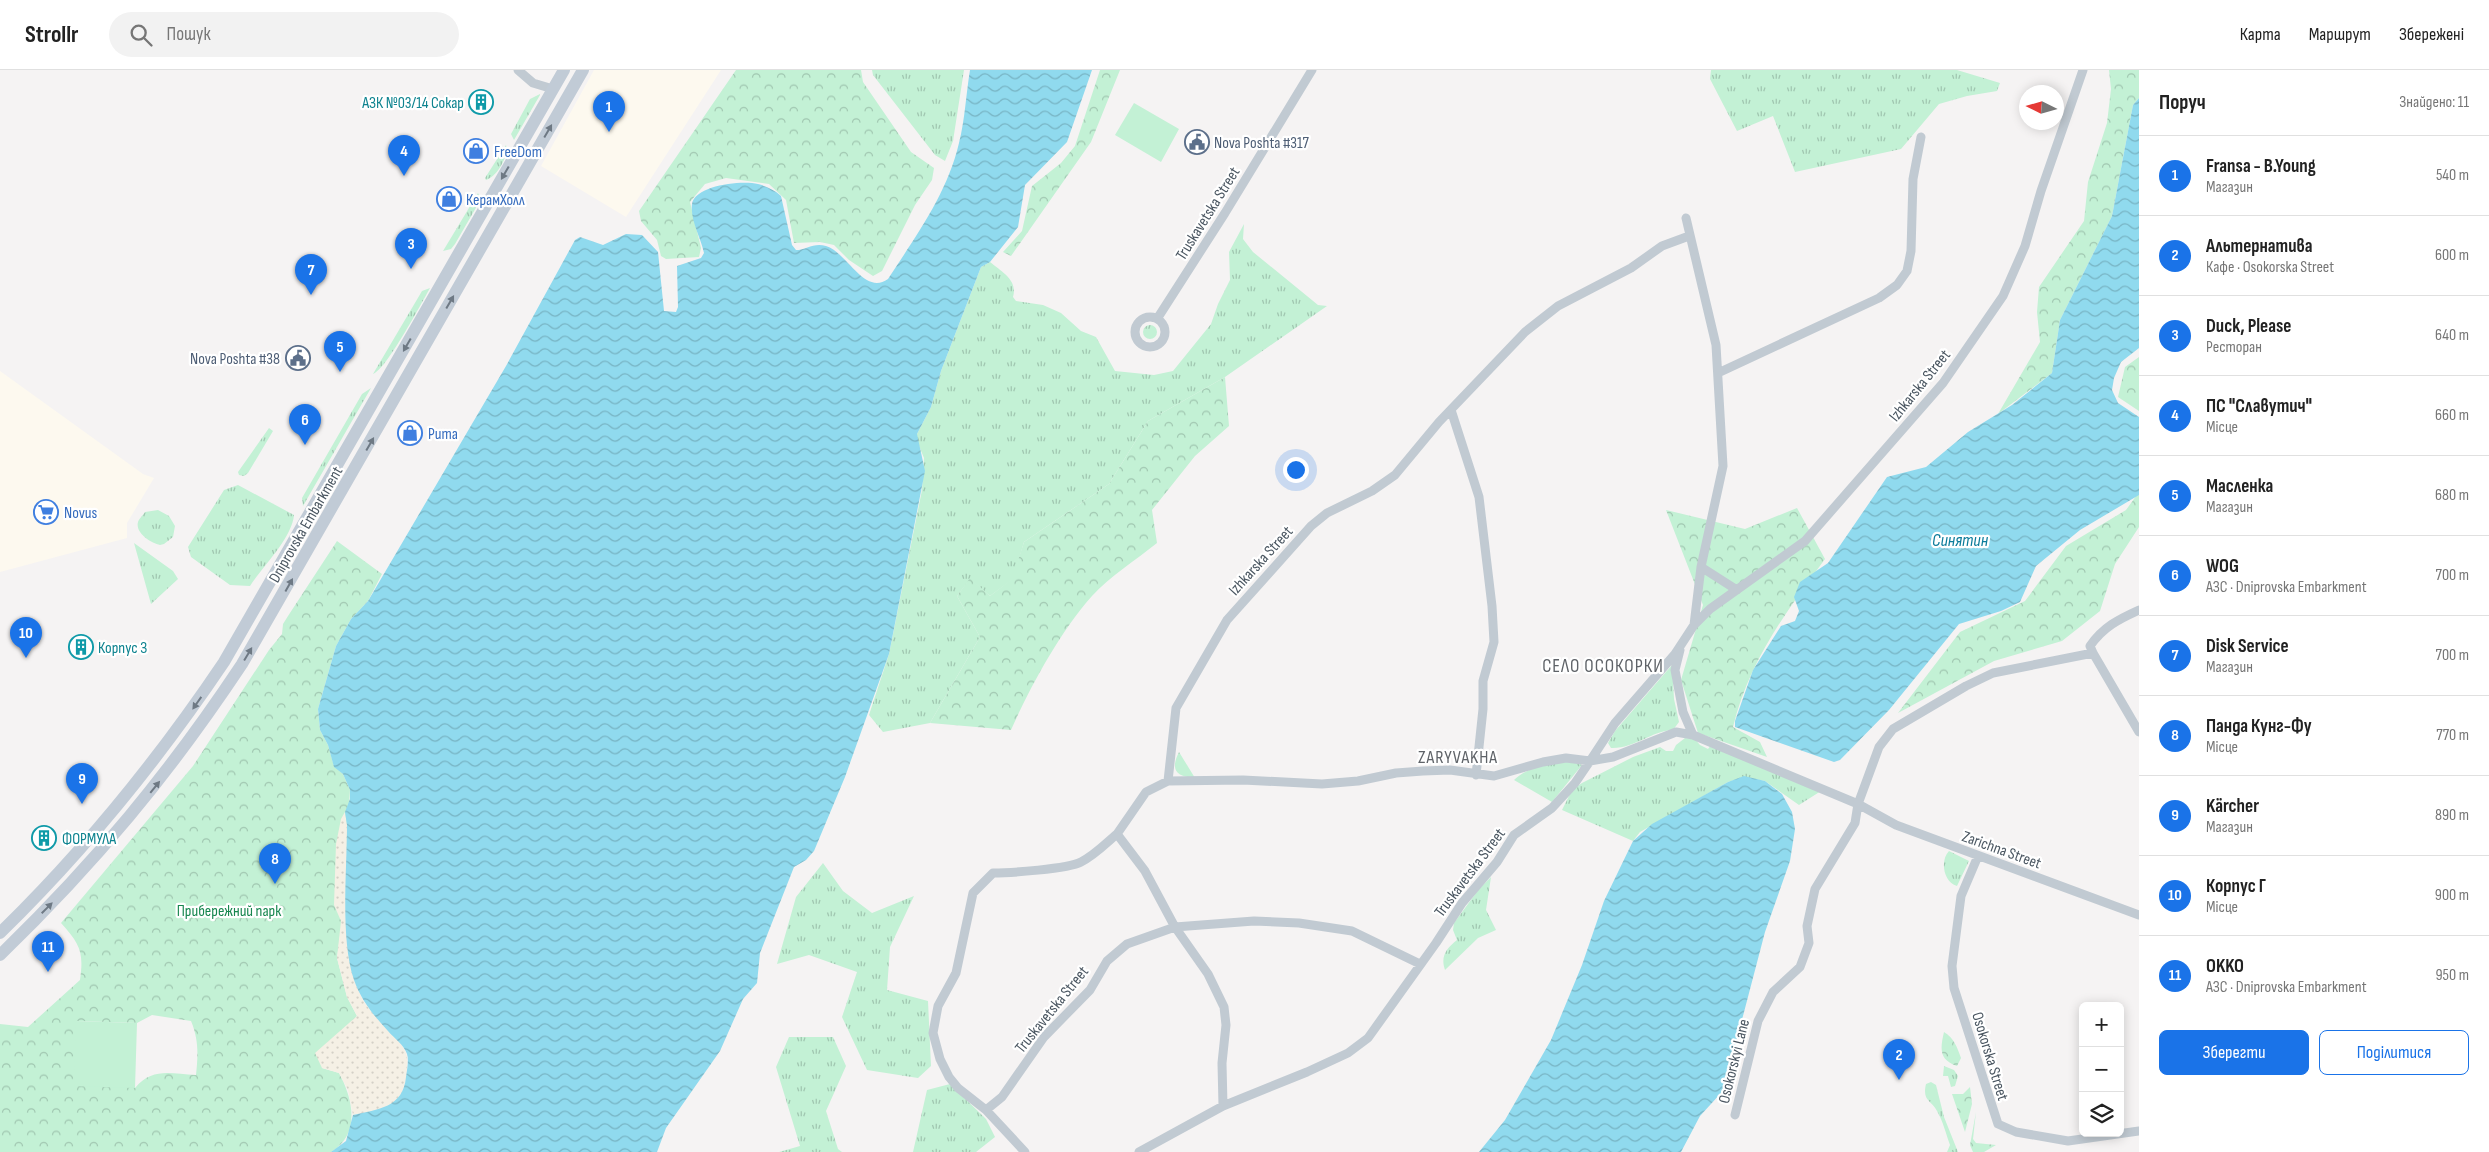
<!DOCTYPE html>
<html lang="uk">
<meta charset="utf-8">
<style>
body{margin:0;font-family:"Sofia Sans Condensed",sans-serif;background:#f2f2f2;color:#222}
.controls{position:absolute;right:15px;bottom:15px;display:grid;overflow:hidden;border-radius:8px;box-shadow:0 2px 12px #0003}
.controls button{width:45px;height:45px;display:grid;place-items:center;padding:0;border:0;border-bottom:1px solid #e0e0e0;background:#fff;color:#222;font:25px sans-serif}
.compass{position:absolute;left:2019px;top:15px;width:45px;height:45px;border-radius:50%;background:#fff;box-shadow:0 2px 12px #0003;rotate:275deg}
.you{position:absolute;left:1295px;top:399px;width:18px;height:18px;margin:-12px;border:4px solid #fff;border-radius:50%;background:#1a73e8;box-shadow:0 0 0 8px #1a73e833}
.badge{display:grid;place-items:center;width:32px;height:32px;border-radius:50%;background:#1a73e8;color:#fff;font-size:16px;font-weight:700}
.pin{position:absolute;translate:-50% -41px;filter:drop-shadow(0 1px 2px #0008)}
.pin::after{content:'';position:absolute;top:26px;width:18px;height:15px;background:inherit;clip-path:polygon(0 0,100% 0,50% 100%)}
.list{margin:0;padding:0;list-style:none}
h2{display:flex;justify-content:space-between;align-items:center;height:65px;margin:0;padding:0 20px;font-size:21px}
h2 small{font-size:16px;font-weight:400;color:#767676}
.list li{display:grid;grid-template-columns:32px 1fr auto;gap:15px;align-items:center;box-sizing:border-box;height:80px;padding:0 20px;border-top:1px solid #e0e0e0}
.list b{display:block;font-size:19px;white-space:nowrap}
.list p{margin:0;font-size:16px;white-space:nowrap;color:#767676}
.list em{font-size:16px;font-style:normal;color:#767676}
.actions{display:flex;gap:10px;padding:15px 20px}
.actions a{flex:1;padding:11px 0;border:1px solid #1a73e8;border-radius:8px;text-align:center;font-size:18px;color:#1a73e8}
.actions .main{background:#1a73e8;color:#fff}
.icon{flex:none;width:28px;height:28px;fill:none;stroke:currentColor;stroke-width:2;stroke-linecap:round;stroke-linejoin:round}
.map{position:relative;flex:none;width:2139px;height:1082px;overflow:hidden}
header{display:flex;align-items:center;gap:30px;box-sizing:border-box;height:70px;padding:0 25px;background:#fff;border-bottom:1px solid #e0e0e0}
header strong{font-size:24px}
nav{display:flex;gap:28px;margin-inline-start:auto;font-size:18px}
.search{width:350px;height:45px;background:#f2f2f2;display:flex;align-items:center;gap:12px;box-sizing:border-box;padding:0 18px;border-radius:28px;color:#767676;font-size:19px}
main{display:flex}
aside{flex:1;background:#fff}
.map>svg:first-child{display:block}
.commercial{fill:#fdf9ef}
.grass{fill:url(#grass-tufts)}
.forest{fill:url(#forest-crowns);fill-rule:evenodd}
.sand{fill:url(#sand-dots)}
.garden{fill:#c3f1d5}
.water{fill:url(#water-waves)}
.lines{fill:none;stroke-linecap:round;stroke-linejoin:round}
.street{stroke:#c1cad2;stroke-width:9}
.secondary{stroke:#c1cbd6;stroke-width:12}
.oneway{fill:#6e7984}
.labels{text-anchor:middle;stroke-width:4.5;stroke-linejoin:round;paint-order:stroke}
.culture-label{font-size:16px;fill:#0d838f;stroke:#fff;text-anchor:start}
.service-label{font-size:16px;fill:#4e5e75;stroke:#fff;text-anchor:start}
.shop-label{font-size:16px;fill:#366cbe;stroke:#fff;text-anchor:start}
.street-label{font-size:16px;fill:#4a5661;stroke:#fff}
.park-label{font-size:16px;fill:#17864f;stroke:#fff}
.water-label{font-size:18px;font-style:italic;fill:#0c7c9b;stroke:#fff}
.neighbourhood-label{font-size:18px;letter-spacing:1px;fill:#5f6368;stroke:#fff}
.quarter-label{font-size:19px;letter-spacing:1px;fill:#5f6368;stroke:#fff}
</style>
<header>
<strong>Strollr</strong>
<div class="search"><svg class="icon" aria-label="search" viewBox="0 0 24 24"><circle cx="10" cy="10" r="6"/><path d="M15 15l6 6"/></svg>Пошук</div>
<nav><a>Карта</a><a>Маршрут</a><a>Збережені</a></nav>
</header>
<main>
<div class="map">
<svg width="2139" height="1082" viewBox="0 0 2139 1082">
<defs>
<pattern id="grass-tufts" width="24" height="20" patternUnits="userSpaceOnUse" patternTransform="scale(1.25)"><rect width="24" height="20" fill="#c3f1d5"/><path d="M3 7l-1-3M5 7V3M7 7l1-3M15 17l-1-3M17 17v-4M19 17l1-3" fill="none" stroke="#a0c6b0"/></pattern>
<pattern id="forest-crowns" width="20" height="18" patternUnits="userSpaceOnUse" patternTransform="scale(1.25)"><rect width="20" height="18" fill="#c3f1d5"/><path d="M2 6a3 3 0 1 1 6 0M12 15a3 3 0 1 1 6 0" fill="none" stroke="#a0c6b0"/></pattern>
<pattern id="sand-dots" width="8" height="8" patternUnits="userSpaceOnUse" patternTransform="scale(1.25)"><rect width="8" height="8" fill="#f5f0e5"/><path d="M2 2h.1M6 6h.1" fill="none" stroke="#d4d0c7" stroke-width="1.8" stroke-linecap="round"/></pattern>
<pattern id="water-waves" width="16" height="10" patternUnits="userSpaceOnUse" patternTransform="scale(1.25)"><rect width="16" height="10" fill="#90daee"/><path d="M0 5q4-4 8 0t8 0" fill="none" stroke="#78b4c4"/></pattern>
</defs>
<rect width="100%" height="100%" fill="#f5f3f3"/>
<path class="commercial" d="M594,0H721L626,147L541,96Z
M0,301L143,404L154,408L127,453V468L0,502Z"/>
<path class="grass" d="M872,0H964L953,71L945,91L935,85L873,5Z
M1711,0H1957L2000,13L1997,21L1967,26L1939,34L1901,79L1795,102L1773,46L1737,61L1710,9Z
M540,24V25L514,70L511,64L530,29Z
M506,75C509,86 497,107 486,110L485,108Z
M478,123L481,129L455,174L451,179L443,181Z
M1244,154L1243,169L1253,182L1318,235L1327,236L1225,307L1148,351L1109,414L1024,472L1013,509L990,526L970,509L957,526L980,567L930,653L883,662L869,645L889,584L922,420L924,388L917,371V364L931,337L941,301L981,197L990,192C1002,202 1018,210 1013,227L1016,231L1043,235L1061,243L1081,261L1096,267L1115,301L1154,305L1173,301L1211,254L1218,234L1230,210L1229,182Z
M430,218C421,234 386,300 373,304L422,221Z
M1143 262a7 7 0 1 1 14 0a7 7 0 1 1-14 0Z
M371,318L303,436L302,428L362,324Z
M269,358L273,361L248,403L244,406L239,405L238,402Z
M238,415L294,445C292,468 263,496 250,516L230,515L191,487L188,477L224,420Z
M158,440L169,446L175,456L173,467L164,474L160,475C151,473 135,463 138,452C139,449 143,445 145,442Z
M134,473L173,501L178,509L151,534Z
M1672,595L1674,629L1679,652L1673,660C1651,661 1634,679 1611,678L1608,673L1615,661Z
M1685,668L1695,669L1700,675L1708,679L1711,675L1821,721L1799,735L1765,711L1744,707L1728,712L1640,762L1633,771L1562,740L1572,720L1582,713L1633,687L1660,677L1666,681H1673L1676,675Z
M1179,682L1195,708C1176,707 1170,700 1179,682Z
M1565,692H1577L1582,695L1552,732L1514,710C1528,697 1546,694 1565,692Z
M1949,781L1969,791L1957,816C1943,812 1940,790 1949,781Z
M823,793L843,821L872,843L914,826L890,877L887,920L928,931L931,996L918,1008L867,1000L842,947L857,902L809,885L777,894L796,827Z
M1491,807L1486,840L1496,860L1478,868L1445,900C1440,886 1447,878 1457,870L1453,860L1454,853L1479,819Z
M789,967H833L846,996L826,1041L838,1079L842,1082H779L800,1076L776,997Z
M1944,996L1954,1000L1958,1006L1955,1016L1951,1017L1948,1006H1943Z
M1931,1012L1936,1015L1944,1047L1958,1082H1947L1950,1075C1946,1064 1943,1051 1937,1041C1931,1030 1922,1031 1926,1014Z
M950,1014L986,1049L995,1067L976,1082H913L927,1020Z"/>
<path class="forest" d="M736,0H861L863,12L911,82L934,98L932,110L915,135L882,201L873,206L849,190L834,175L820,172L794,173L786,130L769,114L726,108L705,114L690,132L701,178L699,187L666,189L661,186L657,170L641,151L639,141Z
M1100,0H1120L1091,72L1011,186L1003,182L1022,161L1032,116L1061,93L1075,76Z
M2109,0H2139V28L2133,35L2112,146L2060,250L2052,303L1998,344L2040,272L2037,242L2039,217L2084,151L2088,112L2107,53L2111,19Z
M2139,287V341L2118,327L2125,297Z
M1225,307L1229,356L1195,386L1152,440L1157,473C1136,490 1110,506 1092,526C1060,562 1030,617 1011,660L930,653L980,567L957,526L970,508L990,526L1012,509L1024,472L1109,414L1148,351Z
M2139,422V457L2115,494L2100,541L2062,571L1994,591L1898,643L1960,562L2025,531L2066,476L2126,440Z
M1797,438L1825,489C1786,542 1749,591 1733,657L1760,672L1767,687L1698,663L1681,610L1703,535L1666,440L1745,459Z
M337,471L382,504L368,531L351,549L336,576L318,639L320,660L328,675L334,696L343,704L350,720L342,851L337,888L347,927L357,946L322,998L339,1003C353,1029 361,1064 331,1082H0V954L28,957L80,910C84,882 80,874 61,853L193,696L269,580L282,564L283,554L288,546ZM152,945L191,951C199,970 198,986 196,1005C170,1004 153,997 135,1018L76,951L137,953Z
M1944,962C1954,968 1957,977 1961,988L1957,996C1939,990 1940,979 1944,962Z
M1970,1017L1972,1034L1965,1062L1952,1024H1963Z
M1976,1042L1973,1069L1976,1073L1996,1075L1984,1082H1973L1970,1075Z"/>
<path class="sand" d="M345,742L347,755C347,804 340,883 362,928C370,946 407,971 407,988C408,1003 405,1028 390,1036C380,1041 364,1042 353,1045L348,1020L339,1003L322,998L315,983L357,946L347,927L337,888L341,851L334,835L336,774L341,749Z"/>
<path class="garden" d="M1134,33L1179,59L1161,92L1115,65Z
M76,951L137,953L135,1018L74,1016Z"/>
<path class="water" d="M970,0H1092L1067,72L1025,115L1018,157L990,192L981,197L941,301L931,337L917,364L925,401L889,584L845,707L814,781L806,790L794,797L760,883L757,913L743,929L720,981L666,1058L657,1082H331L346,1071L353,1045C378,1039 403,1038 406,1007C407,1000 409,990 407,984C404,975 394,968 388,961C374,946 361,930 354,910C340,868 347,800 347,755L345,742L350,729V720L343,704L334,697L328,675L320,660L318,639L336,576L351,549L368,531L506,296L575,170L580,167L603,175L626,164L642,165L658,182L664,241L676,242L678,237L677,196L701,188L704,183C701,168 690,150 692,134C695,115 742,110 758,114C766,116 775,120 781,126L792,175L796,180C806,180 814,172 826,176C847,182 864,226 888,209C916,166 947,124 959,73C965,49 966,24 970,0Z
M2139,28V278L2121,292L2114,308L2112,320L2118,333L2139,347V425L2080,460L2036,496L2020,532L2001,541L1959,554L1889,640L1840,690L1834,692L1735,657V651L1753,600L1781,556L1795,551L1799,541L1794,527L1800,512L1828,493L1887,407L1926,397L1968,362L2012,335L2052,303L2060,250L2112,146L2133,35Z
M1744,706L1765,711L1782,724L1792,742L1795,759L1790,791L1765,862L1727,1007L1721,1023L1700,1046L1681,1082H1479L1505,1050L1551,970L1582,895L1604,831L1633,771L1652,754L1728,712Z"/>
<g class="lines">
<path class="street" d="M518,0L533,13L553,19
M1686,148L1716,275L1723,396L1701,497L1694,555
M1135 262a15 15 0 1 1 30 0a15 15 0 1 1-30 0Z
M1157,249L1225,143L1312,0
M1718,303L1879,228L1897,215L1907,201L1911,181L1913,109L1921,67
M1451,340L1479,427L1492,536L1494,572L1483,611V639L1476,705
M1701,497L1737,520
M1680,580L1675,600L1683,642L1693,665L1858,734L1896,755L2139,845
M2093,583L2090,576C2103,557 2119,549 2139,540
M1168,711L1243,710L1322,714L1358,711L1396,703L1423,701L1450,700L1494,706L1543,692L1566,688L1590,691L1615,653L1675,584L1694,555L1710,539L1805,471L1943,313L2003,226L2025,176L2041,121L2083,0
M1117,764L1146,722L1168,711L1176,638L1227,550L1311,456L1327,443L1372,421L1395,405L1439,352L1525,262L1558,236L1631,198L1662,176L1689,166
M1978,786L1961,826L1952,896L1954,918L1998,1054L2016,1062L2068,1071L2139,1061
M986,1040L1002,1027L1044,967L1090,920L1107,891L1127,874L1175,857L1254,851L1299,853L1352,861L1420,894
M1735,1045L1758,951L1773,922L1800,897L1809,873L1807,856L1815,819L1855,753L1858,734L1879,677L1893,659L1966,616L1993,603L2093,583L2139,662
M1025,1082L986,1040L958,1018L949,1007L940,989L933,963L938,936L956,903L973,823L993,803C1009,803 1068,799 1081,792C1095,785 1105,774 1117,764L1145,801L1175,857L1208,904L1224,937L1226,955L1222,993L1223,1036
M1139,1082L1223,1036L1307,1002L1348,983L1368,968L1436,873L1462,833L1497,792L1514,765L1552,738L1575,713L1590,691L1613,687L1676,662L1693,665"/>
<path class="secondary" d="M0,863C85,780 158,690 224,592L564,0
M0,885C95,793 169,704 242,594L583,0"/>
</g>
<defs><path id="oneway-solid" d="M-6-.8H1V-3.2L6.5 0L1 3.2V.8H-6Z" transform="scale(1.25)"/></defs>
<g class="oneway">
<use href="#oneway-solid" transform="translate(548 61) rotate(-60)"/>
<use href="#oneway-solid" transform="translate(505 103) rotate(120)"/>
<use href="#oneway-solid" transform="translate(450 232) rotate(-60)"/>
<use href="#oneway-solid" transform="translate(407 275) rotate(120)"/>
<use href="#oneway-solid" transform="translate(370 374) rotate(-60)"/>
<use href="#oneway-solid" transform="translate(289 515) rotate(-61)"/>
<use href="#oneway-solid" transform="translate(248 584) rotate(-59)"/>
<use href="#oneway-solid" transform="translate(197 633) rotate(125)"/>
<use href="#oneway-solid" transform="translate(155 717) rotate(-51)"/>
<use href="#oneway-solid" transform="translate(47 838) rotate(-45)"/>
</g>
<defs>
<symbol id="building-ring" viewBox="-11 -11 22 22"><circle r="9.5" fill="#fff" stroke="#0f9aa8" stroke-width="1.5"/><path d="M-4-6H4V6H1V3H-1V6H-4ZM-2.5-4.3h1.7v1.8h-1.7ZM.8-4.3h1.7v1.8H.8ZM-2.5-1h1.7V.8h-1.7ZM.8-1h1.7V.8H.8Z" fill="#0f9aa8"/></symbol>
<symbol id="civic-ring" viewBox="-11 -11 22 22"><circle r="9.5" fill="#fff" stroke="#5c6f8a" stroke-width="1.5"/><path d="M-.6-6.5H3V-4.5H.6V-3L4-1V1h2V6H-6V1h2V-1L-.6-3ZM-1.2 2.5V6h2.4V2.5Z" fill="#5c6f8a"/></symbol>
<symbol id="shop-ring" viewBox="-11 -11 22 22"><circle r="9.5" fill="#fff" stroke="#3f7fe0" stroke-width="1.5"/><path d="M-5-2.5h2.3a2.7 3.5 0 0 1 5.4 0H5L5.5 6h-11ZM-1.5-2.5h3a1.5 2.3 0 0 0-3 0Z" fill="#3f7fe0"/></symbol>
<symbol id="supermarket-ring" viewBox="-11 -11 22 22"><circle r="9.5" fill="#fff" stroke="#3f7fe0" stroke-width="1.5"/><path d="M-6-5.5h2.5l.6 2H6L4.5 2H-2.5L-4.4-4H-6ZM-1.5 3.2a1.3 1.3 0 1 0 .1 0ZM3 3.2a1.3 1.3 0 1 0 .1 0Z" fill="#3f7fe0"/></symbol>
</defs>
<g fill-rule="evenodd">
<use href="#building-ring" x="467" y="18" width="28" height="28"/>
<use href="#civic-ring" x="1183" y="58" width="28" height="28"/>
<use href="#shop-ring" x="462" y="67" width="28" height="28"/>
<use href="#shop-ring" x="435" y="115" width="28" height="28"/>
<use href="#civic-ring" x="284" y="274" width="28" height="28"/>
<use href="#shop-ring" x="396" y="349" width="28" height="28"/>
<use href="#supermarket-ring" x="32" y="428" width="28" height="28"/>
<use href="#building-ring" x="67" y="563" width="28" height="28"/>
<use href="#building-ring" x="30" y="754" width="28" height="28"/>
</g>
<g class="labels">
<g class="culture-label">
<text x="464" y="38" text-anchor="end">АЗК №03/14 Сокар</text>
<text x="98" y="583">Корпус З</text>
<text x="62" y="774">ФОРМУЛА</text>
</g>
<g class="service-label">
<text x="1214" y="78">Nova Poshta #317</text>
<text x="280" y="294" text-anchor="end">Nova Poshta #38</text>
</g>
<g class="shop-label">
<text x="494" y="87">FreeDom</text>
<text x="466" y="135">КерамХолл</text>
<text x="428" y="369">Puma</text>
<text x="64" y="448">Novus</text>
</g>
<g class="street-label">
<text transform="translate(1207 143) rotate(-58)" y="6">Truskavetska Street</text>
<text transform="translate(1919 315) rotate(-51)" y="6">Izhkarska Street</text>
<text transform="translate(305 454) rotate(-60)" y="6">Dniprovska Embarkment</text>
<text transform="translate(1260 490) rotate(-48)" y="6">Izhkarska Street</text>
<text transform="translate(2002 779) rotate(20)" y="6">Zarichna Street</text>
<text transform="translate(1469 802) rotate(-53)" y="6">Truskavetska Street</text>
<text transform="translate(1051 939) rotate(-51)" y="6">Truskavetska Street</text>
<text transform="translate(1991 986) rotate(73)" y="6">Osokorska Street</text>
<text transform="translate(1733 991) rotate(-76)" y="6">Osokorskyi Lane</text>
</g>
<g class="park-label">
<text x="229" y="846">Прибережний парк</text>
</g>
<g class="water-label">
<text x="1960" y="476">Синятин</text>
</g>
<g class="neighbourhood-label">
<text x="1458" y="693">ZARYVAKHA</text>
</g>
<g class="quarter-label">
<text x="1603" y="602">СЕЛО ОСОКОРКИ</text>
</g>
</g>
</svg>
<div class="controls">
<button>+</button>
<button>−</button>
<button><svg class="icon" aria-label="layers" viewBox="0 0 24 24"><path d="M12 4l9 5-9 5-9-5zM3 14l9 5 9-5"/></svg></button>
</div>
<svg class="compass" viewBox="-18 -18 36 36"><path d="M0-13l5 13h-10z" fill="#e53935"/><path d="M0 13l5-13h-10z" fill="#767676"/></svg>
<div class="you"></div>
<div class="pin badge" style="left:609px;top:62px">1</div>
<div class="pin badge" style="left:1899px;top:1010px">2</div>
<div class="pin badge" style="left:411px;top:199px">3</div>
<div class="pin badge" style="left:404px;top:106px">4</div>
<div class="pin badge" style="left:340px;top:302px">5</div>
<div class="pin badge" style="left:305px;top:375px">6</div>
<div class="pin badge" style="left:311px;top:225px">7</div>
<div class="pin badge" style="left:275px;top:814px">8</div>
<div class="pin badge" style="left:82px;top:734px">9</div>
<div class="pin badge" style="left:26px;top:588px">10</div>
<div class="pin badge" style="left:48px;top:902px">11</div>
</div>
<aside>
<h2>Поруч<small>Знайдено: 11</small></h2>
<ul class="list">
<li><span class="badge">1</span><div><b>Fransa - B.Young</b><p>Магазин</p></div><em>540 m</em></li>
<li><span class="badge">2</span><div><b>Альтернатива</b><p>Кафе · Osokorska Street</p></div><em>600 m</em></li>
<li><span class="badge">3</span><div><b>Duck, Please</b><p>Ресторан</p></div><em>640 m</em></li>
<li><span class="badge">4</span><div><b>ПС &quot;Славутич&quot;</b><p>Місце</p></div><em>660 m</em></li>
<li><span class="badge">5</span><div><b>Масленка</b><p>Магазин</p></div><em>680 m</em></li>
<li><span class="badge">6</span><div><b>WOG</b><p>АЗС · Dniprovska Embarkment</p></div><em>700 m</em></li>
<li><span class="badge">7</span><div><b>Disk Service</b><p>Магазин</p></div><em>700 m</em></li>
<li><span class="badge">8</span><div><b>Панда Кунг-Фу</b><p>Місце</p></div><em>770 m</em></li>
<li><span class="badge">9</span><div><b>Kärcher</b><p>Магазин</p></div><em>890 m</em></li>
<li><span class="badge">10</span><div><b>Корпус Г</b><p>Місце</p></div><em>900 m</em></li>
<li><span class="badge">11</span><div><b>OKKO</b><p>АЗС · Dniprovska Embarkment</p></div><em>950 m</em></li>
</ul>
<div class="actions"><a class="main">Зберегти</a><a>Поділитися</a></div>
</aside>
</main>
